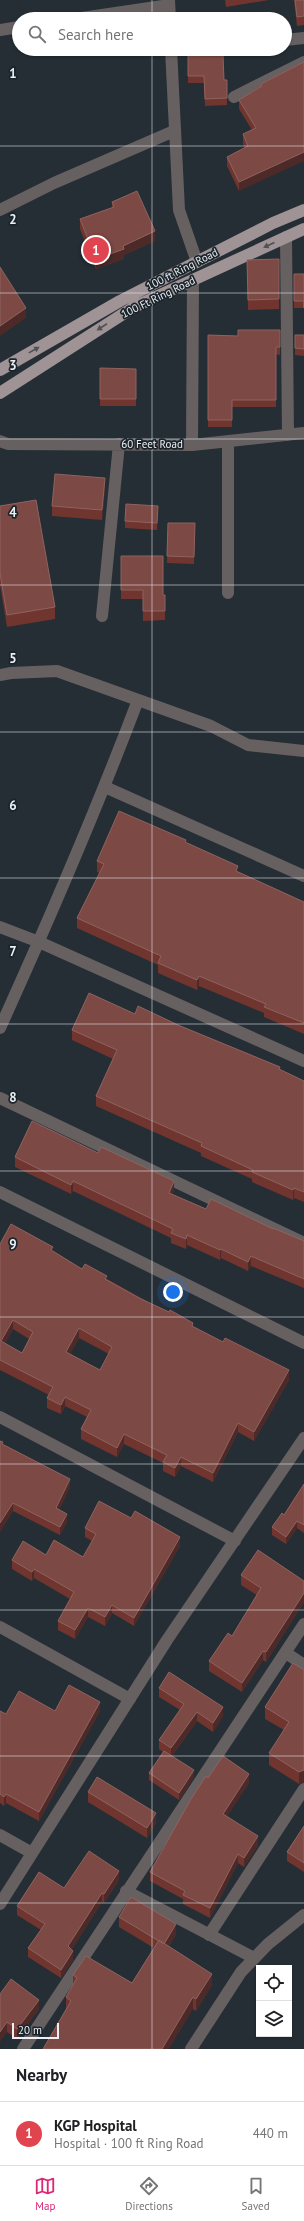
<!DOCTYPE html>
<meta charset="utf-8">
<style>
body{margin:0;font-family:"PT Sans",sans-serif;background:#f2f2f2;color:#202124}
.controls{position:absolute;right:12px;bottom:12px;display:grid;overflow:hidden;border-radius:0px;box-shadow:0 1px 3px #0004}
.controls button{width:36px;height:36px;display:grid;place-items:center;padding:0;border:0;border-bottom:1px solid #e0e0e0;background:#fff;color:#202124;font:20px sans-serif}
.scale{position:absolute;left:12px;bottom:10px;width:47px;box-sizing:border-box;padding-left:4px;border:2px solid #eaf0f5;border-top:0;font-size:11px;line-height:14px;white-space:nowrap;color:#eaf0f5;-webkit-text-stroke:3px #1b242b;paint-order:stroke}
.you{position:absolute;left:173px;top:1292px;width:14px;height:14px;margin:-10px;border:3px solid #fff;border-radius:50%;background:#1a73e8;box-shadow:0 0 0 6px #1a73e833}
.badge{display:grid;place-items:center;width:26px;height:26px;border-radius:50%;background:#db2777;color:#fff;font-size:13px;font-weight:700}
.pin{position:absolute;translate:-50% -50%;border:2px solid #fff;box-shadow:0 1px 4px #0006}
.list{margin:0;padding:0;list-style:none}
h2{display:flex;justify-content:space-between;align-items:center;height:52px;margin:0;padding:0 16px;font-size:17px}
h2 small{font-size:13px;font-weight:400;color:#757577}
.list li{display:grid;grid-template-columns:26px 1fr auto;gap:12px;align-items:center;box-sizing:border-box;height:64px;padding:0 16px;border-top:1px solid #e0e0e0}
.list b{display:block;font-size:15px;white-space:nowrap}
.list p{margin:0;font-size:13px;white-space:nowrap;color:#757577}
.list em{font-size:13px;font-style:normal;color:#757577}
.icon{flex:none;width:22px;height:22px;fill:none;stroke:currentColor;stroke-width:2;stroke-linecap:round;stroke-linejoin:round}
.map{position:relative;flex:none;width:304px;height:2049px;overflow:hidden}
.search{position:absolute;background:#fff;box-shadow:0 1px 3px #0004;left:12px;right:12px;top:12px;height:44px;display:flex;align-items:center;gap:10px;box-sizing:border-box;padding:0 14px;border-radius:22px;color:#757577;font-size:15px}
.sheet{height:116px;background:#fff}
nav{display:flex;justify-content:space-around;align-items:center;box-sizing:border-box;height:56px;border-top:1px solid #e0e0e0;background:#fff;font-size:11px;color:#757577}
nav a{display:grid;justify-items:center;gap:2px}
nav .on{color:#db2777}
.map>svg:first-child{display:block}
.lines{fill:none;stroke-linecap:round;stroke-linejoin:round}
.minor{stroke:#676061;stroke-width:12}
.major{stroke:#9f9395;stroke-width:12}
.wall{fill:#70352f;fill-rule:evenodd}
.shaded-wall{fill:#4d2a28}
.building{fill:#7d4944;stroke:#8e6360;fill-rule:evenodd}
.oneway{fill:#505055}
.grid{fill:none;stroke:#eaf0f5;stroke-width:1;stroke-opacity:0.55}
.labels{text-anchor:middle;stroke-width:3.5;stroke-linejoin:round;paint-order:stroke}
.street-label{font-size:11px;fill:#eaf0f5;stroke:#1b242b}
.grid-label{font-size:13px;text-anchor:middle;font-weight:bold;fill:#eaf0f5;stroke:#1b242b;stroke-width:3.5;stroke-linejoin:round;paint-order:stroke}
</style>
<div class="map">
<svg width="304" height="2049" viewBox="0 0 304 2049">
<rect width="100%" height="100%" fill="#252e35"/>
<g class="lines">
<path class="minor" d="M169,0L170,19
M75,19L169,5
M0,30L19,27
M285,40L304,38
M171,49L179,210L197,262
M234,97L304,62
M0,210L54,183L174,131
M286,237L288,435
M0,441L8,444L192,445L304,433
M228,441V593
M192,445L193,280
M102,616L119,444
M0,675L11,673L57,671L211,726L248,745L304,751
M105,787L304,876
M0,927L39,942L304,1061
M0,1028C49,920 96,811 138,700
M0,1098L304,1243
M0,1192L304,1343
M0,1417L235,1541
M0,1627L130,1699
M286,1653L304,1665
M0,1835L32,1853
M126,1891L254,1958
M0,1904L167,1640L304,1438
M209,1935L304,1789
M23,2049L304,1624
M191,2049L241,1972L268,1944L304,1915"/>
<path class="major" d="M0,370L120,301L273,223L304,210
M0,393L134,307L304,229"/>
</g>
<path class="wall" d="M225,0H269L226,7Z
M294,0H304V25L297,26Z
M188,56L224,80L227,98V105L205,106L204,83H188Z
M304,62L239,191L227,166V157L245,148L243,144V134L252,130L239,109V100L261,86V84Z
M112,202L155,241L124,255V259L96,269L80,229V219L112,208Z
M279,259V309L248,310L247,260Z
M294,274H304V315V308H294Z
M280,330V355L276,354V407H232V427H208V335L238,336Z
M295,335H304V356L295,355Z
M100,368L136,369V406H100Z
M105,488L102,520L52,516V506Z
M0,506L55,607V619L7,627L0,585Z
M158,513L157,530L125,528V521Z
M168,523H195L194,564L167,563Z
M121,556L163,595H165V620L143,621V599H121Z
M186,843L238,872L304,902V1034L264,1017V1013L199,986L197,990L158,973V965L77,928V918L100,873L97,872V861Z
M135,1014L178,1025L304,1081V1202L294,1198L293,1200L252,1182V1179L201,1156V1153L96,1106V1096L113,1059L72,1040V1030Z
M15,1157L174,1191L172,1194L206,1209L273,1229L304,1241V1288L251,1266L248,1271L221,1258L220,1260L187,1245L186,1249L171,1243V1238L73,1191L71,1194L15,1167Z
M0,1244L53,1251L82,1269L107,1279L289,1380L254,1441L238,1432L213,1482L181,1466L175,1477L163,1471V1463L124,1444L117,1457L81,1439V1429L87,1417L65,1406L61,1414L47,1408V1398L49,1395L0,1370ZM13,1329L29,1339L22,1353L5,1343ZM79,1338L109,1354L100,1370L70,1354Z
M0,1441L3,1445L70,1487L59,1510L67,1522L60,1535L13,1511L0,1532Z
M304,1484V1533L297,1528L286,1544L272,1535V1527L284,1515Z
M85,1528L180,1546L134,1626L112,1613L105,1626L88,1617L75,1639L58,1630V1621L70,1599L34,1578L32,1581L12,1569V1560L46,1555L83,1557L92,1541L85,1537Z
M241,1575L304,1581V1602L266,1662L263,1660L242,1692L209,1671V1661L232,1636L257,1595L241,1585Z
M304,1670V1782L299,1784L269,1765V1753L284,1730L265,1719V1707Z
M159,1688L223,1716L213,1732L197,1721L172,1756L194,1777L179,1800L149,1780V1773L163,1752L159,1749V1740L180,1710L159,1697Z
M0,1711L6,1714L55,1711H100L39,1821L6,1803L4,1806L0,1803Z
M208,1778L249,1783L227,1816L258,1845L244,1867L238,1863L210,1918L183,1904V1899L150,1881V1872Z
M88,1792L156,1823L147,1838L88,1802Z
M304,1826V1872L287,1861V1852Z
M119,1880L104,1903L102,1902L72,1949L73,1960L61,1978L28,1957V1948L41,1930L17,1915V1906L64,1888Z
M119,1917L176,1934L169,1946L212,1985L196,2011L193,2009H66V1997L73,1985V1975L132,1983L154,1948L119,1927Z
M0,1994L39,2009L17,2039L7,2032Z"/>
<path class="shaded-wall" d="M304,152V161L239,191V182Z
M155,231V241L124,255V259L96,269V259L123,246Z
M26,308V318L0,336V326Z
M105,478V488L102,520V510Z
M199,976V986L197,990V980Z
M73,1181V1191L71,1194V1185Z
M174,1181V1191L169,1202V1193Z
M294,1188V1198L293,1200V1190Z
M187,1235V1245L186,1249V1239Z
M221,1249V1258L220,1260V1250Z
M251,1256V1266L248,1271V1262Z
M13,1320V1329L1,1350V1341Z
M79,1328V1338L66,1362V1352Z
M289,1370V1380L254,1441V1432Z
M65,1397V1406L61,1414V1405Z
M238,1423V1432L213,1482V1473Z
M124,1434V1444L117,1457V1448Z
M181,1457V1466L175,1477V1468Z
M70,1479V1487L56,1517V1508Z
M13,1503V1511L0,1532V1523Z
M67,1514V1522L60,1535V1527Z
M297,1521V1528L286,1544V1537Z
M180,1537V1546L134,1626V1618Z
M34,1569V1578L32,1581V1572Z
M304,1593V1602L266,1662V1652Z
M112,1605V1613L105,1626V1617Z
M88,1608V1617L75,1639V1630Z
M263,1651V1660L242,1692V1683Z
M100,1702V1711L39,1821V1812Z
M223,1707V1716L213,1732V1723Z
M197,1712V1721L171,1757V1748Z
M194,1770V1777L179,1800V1793Z
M304,1770V1782L299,1784V1772Z
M249,1774V1783L223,1823V1814Z
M6,1794V1803L4,1806V1797Z
M156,1813V1823L147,1838V1828Z
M258,1836V1845L244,1867V1858Z
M238,1854V1863L210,1918V1908Z
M119,1871V1880L104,1903V1894Z
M102,1893V1902L68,1955V1946Z
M176,1924V1934L164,1954V1944Z
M73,1951V1960L61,1978V1970Z
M212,1974V1985L196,2011V1999Z
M193,1997V2009L169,2049H162Z
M39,2000V2009L17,2039V2029Z
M7,2022V2032L0,2042V2032Z"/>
<path class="building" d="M295,0H304V16L297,17Z
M223,55L224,80H227V98L205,99L204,76H188V56Z
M304,62V152L239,182L227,157L248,146L243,134L256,128L239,100L262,86L261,84Z
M137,191L155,231L123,246L124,249L96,259L80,219L114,207L112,202Z
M279,259V299L248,300L247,260Z
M0,267L26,308L0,326Z
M294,274H304V308V301H294Z
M238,330H280V347H276V400H232V420H208V335L238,336Z
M295,335H304V349L295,348Z
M100,368L136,369V399H100Z
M55,474L105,478L102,510L52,506Z
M36,500L55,607L7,615L0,573V506Z
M126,504L158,506L157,523L125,521Z
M168,523H195L194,557L167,556Z
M121,556H163V595H165V611H143V590H121Z
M119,811L186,840L185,842L238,866L236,871L304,902V1023L264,1007L266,1004L199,976L197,980L158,963L161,956L77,918L104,864L97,861Z
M89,993L135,1014L138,1006L178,1025L280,1067L279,1069L304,1081V1192L294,1188L293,1190L252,1172L253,1170L201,1146L202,1143L96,1096L117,1050L72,1030Z
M32,1121L98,1153L101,1147L174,1181L169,1193L206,1209L211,1199L273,1229V1228L304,1241V1279L251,1256L248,1262L221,1249L220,1250L187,1235L186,1239L171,1233L173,1229L73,1181L71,1185L15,1157Z
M11,1224L53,1247L51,1250L82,1269L85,1264L107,1276L105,1279L139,1298L169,1312L170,1310L193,1323L192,1326L223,1342L225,1338L289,1370L254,1432L238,1423L213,1473L181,1457L175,1468L163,1462L167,1455L124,1434L117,1448L81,1429L91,1410L65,1397L61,1405L47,1398L53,1387L0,1360V1244ZM13,1320L33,1332L22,1353L1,1341ZM79,1328L112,1347L100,1370L66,1352Z
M0,1441L3,1442L2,1444L70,1479L56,1508L67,1514L60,1527L13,1503L0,1523Z
M304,1484V1525L297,1521L286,1537L272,1527L282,1513L284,1515Z
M99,1501L131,1518L135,1511L180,1537L134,1618L112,1605L105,1617L88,1608L75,1630L58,1621L74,1592L34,1569L32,1572L12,1560L23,1541L46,1555L54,1540L83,1557L96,1534L85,1528Z
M258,1550L304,1581V1593L266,1652L263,1651L242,1683L209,1661L228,1633L232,1636L261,1588L241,1575Z
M293,1663L304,1670V1770L299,1772L269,1753L289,1722L265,1707Z
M169,1672L223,1707L213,1723L197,1712L171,1748L159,1740L184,1704L159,1688Z
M69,1685L100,1702L39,1812L6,1794L4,1797L0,1794V1711L6,1714L19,1691L55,1711Z
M164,1751L194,1770L179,1793L149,1773Z
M223,1756L249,1774L223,1814L258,1836L244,1858L238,1854L210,1908L183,1895L185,1891L150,1872L191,1799L206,1776L208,1778Z
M97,1777L156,1813L147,1828L88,1792Z
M304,1826V1863L287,1852Z
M89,1851L119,1871L104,1894L102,1893L68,1946L73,1951L61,1970L28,1948L45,1924L17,1906L39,1872L64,1888Z
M131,1897L176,1924L164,1944L119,1917Z
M159,1940L212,1974L196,1999L193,1997L162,2049H43L71,2001L66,1997L77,1978L73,1975L86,1956L132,1983Z
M11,1979L39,2000L17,2029L7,2022L0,2032V1994Z"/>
<defs><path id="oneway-solid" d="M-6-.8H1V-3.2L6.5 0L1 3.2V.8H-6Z"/></defs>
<g class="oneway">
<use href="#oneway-solid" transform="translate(269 245) rotate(155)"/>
<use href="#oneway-solid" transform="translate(102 327) rotate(147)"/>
<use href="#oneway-solid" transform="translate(34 350) rotate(-29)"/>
</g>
<path class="grid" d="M152,0V19M152,49V2049M0,146H304M0,293H304M0,439H304M0,585H304M0,732H304M0,878H304M0,1024H304M0,1171H304M0,1317H304M0,1464H304M0,1610H304M0,1756H304M0,1903H304"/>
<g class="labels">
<g class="street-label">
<text transform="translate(182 269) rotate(-27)" y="4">100 ft Ring Road</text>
<text transform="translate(158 297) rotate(-26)" y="4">100 Ft Ring Road</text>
<text x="152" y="448">60 Feet Road</text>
</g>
</g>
<g class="grid-label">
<text x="13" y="78">1</text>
<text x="13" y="224">2</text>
<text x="13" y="370">3</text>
<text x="13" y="517">4</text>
<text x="13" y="663">5</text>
<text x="13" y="810">6</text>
<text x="13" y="956">7</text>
<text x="13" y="1102">8</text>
<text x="13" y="1249">9</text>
</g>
</svg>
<div class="controls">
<button><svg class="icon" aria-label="locate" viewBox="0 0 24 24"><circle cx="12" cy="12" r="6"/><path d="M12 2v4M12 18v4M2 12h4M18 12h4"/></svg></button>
<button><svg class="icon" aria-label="layers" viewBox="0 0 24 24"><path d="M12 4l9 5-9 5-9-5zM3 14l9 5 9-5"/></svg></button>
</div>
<div class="scale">20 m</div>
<div class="you"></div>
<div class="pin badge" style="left:96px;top:250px;background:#e0444e">1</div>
<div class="search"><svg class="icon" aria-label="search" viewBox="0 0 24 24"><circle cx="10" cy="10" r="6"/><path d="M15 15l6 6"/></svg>Search here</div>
</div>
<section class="sheet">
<h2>Nearby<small></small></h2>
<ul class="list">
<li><span class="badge" style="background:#e0444e">1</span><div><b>KGP Hospital</b><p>Hospital · 100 ft Ring Road</p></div><em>440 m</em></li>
</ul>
</section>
<nav>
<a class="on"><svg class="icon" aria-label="map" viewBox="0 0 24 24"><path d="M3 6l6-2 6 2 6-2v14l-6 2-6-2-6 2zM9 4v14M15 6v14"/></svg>Map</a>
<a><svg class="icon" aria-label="directions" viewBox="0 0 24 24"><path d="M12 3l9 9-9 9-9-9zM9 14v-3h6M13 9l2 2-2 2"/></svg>Directions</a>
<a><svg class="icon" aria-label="saved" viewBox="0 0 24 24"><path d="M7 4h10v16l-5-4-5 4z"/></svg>Saved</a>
</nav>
